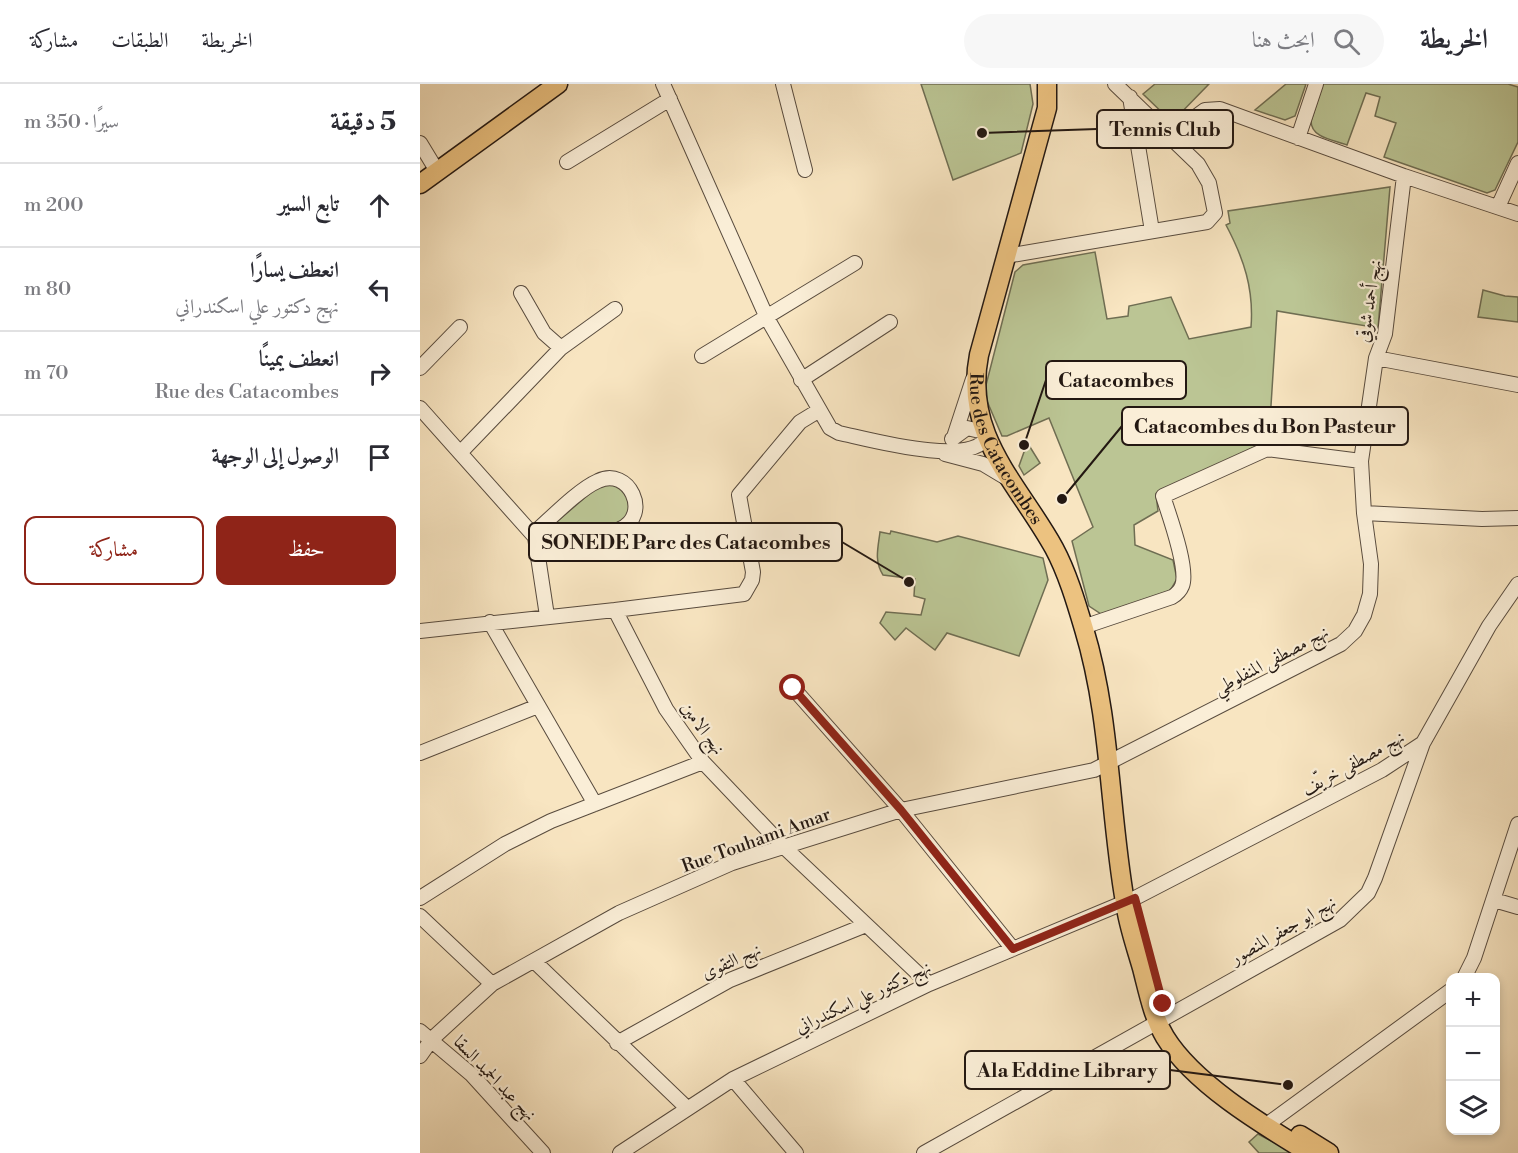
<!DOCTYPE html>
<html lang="ar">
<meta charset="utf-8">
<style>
body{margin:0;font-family:"Libre Bodoni",Amiri,serif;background:#f7f7f7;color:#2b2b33;direction:rtl}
.controls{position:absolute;right:18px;bottom:18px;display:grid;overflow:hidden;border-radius:12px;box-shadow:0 3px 9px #0003}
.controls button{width:54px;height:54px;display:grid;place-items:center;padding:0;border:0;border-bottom:2px solid #e1e1e2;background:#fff;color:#2b2b33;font:30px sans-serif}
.stop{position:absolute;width:18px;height:18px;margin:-14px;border:4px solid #8f2418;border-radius:50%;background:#fff}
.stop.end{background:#8f2418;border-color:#fff;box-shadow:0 2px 6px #0008}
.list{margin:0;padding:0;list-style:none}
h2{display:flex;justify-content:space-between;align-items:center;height:78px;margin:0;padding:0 24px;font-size:26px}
h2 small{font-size:20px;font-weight:400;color:#7c7c81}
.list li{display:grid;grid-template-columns:39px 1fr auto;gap:18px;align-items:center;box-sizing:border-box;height:84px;padding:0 24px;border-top:2px solid #e1e1e2}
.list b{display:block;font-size:22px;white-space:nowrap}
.list p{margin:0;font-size:20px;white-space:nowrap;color:#7c7c81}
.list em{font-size:20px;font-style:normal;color:#7c7c81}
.actions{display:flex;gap:12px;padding:18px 24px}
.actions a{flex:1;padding:14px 0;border:2px solid #8f2418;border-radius:12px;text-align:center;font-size:21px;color:#8f2418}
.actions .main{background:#8f2418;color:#fff}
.icon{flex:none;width:33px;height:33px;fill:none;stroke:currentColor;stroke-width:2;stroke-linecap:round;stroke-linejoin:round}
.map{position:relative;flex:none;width:1098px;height:1069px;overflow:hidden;direction:ltr}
header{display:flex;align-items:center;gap:36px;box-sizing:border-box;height:84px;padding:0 30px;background:#fff;border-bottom:2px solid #e1e1e2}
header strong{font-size:28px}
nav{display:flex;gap:33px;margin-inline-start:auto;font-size:21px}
.search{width:420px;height:54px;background:#f7f7f7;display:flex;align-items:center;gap:15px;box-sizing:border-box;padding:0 21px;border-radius:33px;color:#7c7c81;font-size:22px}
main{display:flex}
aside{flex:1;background:#fff}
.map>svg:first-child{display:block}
.green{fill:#bbc594;stroke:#6f6e53;stroke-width:1.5}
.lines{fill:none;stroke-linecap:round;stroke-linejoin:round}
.minor-casing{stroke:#584b3e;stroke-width:16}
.major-casing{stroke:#231812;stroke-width:21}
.minor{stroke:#faeed7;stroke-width:14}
.major{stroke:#ecc280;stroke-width:18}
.route{stroke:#8f2418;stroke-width:8}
.labels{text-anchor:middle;stroke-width:4.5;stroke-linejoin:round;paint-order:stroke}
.street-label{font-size:18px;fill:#231812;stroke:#faeed7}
.leader{fill:none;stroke:#231812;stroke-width:2}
.callout-dot{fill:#231812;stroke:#faeed7;stroke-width:2}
.callout{fill:#faeed7;stroke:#231812;stroke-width:2}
.callout-label{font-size:20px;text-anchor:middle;font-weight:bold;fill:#231812}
</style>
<header>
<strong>الخريطة</strong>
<div class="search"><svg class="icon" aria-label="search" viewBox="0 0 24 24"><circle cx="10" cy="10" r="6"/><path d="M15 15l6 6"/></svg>ابحث هنا</div>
<nav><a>الخريطة</a><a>الطبقات</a><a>مشاركة</a></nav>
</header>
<main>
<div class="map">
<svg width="1098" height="1069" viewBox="0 0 1098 1069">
<rect width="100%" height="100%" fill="#f8e5c1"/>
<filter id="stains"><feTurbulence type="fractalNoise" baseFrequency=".00333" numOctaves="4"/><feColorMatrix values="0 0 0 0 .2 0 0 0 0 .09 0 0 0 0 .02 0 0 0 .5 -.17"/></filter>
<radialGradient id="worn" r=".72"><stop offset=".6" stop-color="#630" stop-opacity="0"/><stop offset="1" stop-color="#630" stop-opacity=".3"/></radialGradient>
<path class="green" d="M501,0H610L613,20L601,69L533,96Z
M735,0H789L752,38L723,10Z
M866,0H886L875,32L865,36L835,26Z
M903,0H1088L1098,3V58L1075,106L1067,109L964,73L976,39L955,32L960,13L946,9L927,61C914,56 891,54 891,37Z
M970,103L958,244L857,227L849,353L841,360L736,410L738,427L714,441L715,461L753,476L757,495L750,507L681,530L669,522L652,457L673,443L629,334L587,352H582L567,317L566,301L595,188L603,181L675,168L687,235L708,232L709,222L751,213L769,255L831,243C834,205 824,175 806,141L810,139L808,127Z
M1063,206L1085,212L1098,213V238L1058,233Z
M610,363L620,379L604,391L599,382L604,368Z
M194,400L205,406L210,424L204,436L191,441L132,446L133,441L176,404L182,401Z
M471,447L517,458L538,452L623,474L628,496L599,572L527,549L515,566L486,544L475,556L460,539L466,528L501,531L505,515L494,512L495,495L463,491C454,477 458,464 460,448L470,450Z
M838,1050L874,1069H839L829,1058Z"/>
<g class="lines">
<defs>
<path id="minor" d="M243,0L347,234L410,344L419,349C448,355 550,384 567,353
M363,0L385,86
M710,13L732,147
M751,51L785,26L800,25L984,92L1098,130
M878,54L896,0
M0,59L17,87
M147,78L250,15
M1078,123L1098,79
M586,172L787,138L795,129L789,99L778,80L695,0
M141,264L195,225
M282,272L435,179
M956,274L1098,301
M0,284L40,243
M381,296L470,238
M0,324L115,453L127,532
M534,353L553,295
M532,355L547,344L564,348
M40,369L141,264L124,249L101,209
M525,370L563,380L588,395
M944,429L1062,435L1098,434
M113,450C130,435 159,405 178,397C209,382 232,431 200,445C182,453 139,454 117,456
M195,526L324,510L332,496L333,488L319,411L380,338L398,327
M70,538L175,720
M663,543L752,513C757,510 760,507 762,502C769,485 749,431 743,412L847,365L941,377
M0,547L195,526L246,625L283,678L363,762L509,900
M373,604L481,726L593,865
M0,669L118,622
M0,814L85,760L131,737L283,678
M1074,816L1098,823
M0,832L72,900
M114,877L267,1024
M1044,894L1054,874L1098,740
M0,947L52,991L123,1069
M197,959L310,896L446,841
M0,972L12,955L72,900L199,829L312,779L481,726L674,686L921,560L935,547L944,531L950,510L951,480L944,429L941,377L956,274L965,250L984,92
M313,995L376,1069
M845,1042L1030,907
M200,1069L313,995L509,900L715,814L962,686L1003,659L1069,542L1098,500
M504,1069L920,836L948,809L955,794L1003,659"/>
<g id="major">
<path id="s1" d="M627,0V24L559,271C543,352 598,399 634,464C647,488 656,518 664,545C691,634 689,727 705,818C708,841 716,863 722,884C728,907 733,933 745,953C774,1000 843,1041 889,1069"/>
<path d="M0,100L138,0"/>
<path d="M880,1051L909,1069"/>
</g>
</defs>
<use href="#minor" class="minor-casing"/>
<use href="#major" class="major-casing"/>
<use href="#minor" class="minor"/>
<use href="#major" class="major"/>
</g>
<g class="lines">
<path class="route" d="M373,604L481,726L593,865L715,814L743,920"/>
</g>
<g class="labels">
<g class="street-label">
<text transform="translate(949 217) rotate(-81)" y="6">نهج أحمد شوقي</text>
<text dy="6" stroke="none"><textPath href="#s1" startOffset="381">Rue des Catacombes</textPath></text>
<text transform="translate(851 576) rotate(-28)" y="6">نهج مصطفى المنفلوطي</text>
<text transform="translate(283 644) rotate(54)" y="6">نهج الامين</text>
<text transform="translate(933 679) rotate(-29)" y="6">نهج مصطفى خريّف</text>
<text transform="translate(336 756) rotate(-20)" y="6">Rue Touhami Amar</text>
<text transform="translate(863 846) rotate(-30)" y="6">نهج ابو جعفر المنصور</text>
<text transform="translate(311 877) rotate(-24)" y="6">نهج التقوى</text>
<text transform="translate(443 913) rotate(-25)" y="6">نهج دكتور علي اسكندراني</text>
<text transform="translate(75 994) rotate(46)" y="6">نهج عبد الحميد السقا</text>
</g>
</g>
<path class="leader" d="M562 49L677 45M604 361L626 296M642 415L702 342M489 498L422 458M868 1001L750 986"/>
<g class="callout-dot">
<circle cx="562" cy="49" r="6"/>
<circle cx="604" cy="361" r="6"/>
<circle cx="642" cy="415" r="6"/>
<circle cx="489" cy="498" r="6"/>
<circle cx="868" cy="1001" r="6"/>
</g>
<g class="callout">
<rect x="677" y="26" width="136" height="38" rx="6"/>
<rect x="626" y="277" width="140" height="38" rx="6"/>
<rect x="702" y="323" width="286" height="38" rx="6"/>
<rect x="109" y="439" width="313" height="38" rx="6"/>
<rect x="545" y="967" width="205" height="38" rx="6"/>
</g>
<g class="callout-label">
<text x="745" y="52">Tennis Club</text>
<text x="696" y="303">Catacombes</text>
<text x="845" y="349">Catacombes du Bon Pasteur</text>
<text x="266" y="465">SONEDE Parc des Catacombes</text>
<text x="647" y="993">Ala Eddine Library</text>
</g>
<rect width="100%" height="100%" filter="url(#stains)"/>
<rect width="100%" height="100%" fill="url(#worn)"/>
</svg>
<div class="controls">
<button>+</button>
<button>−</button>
<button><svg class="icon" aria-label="layers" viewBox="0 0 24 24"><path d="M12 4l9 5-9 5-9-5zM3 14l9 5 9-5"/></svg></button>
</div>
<div class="stop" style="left:373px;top:604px"></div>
<div class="stop end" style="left:743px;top:920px"></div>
</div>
<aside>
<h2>5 دقيقة<small>سيرًا · 350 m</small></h2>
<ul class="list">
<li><svg class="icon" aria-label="ahead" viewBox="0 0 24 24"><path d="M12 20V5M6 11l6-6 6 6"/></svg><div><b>تابع السير</b></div><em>200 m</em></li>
<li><svg class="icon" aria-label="left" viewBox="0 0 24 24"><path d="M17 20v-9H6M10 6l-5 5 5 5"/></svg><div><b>انعطف يسارًا</b><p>نهج دكتور علي اسكندراني</p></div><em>80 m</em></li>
<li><svg class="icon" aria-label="right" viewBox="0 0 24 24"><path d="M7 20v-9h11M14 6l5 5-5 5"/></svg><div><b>انعطف يمينًا</b><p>Rue des Catacombes</p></div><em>70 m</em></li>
<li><svg class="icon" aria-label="arrive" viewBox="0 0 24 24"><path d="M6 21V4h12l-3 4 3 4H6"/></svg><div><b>الوصول إلى الوجهة</b></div></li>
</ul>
<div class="actions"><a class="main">حفظ</a><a>مشاركة</a></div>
</aside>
</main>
